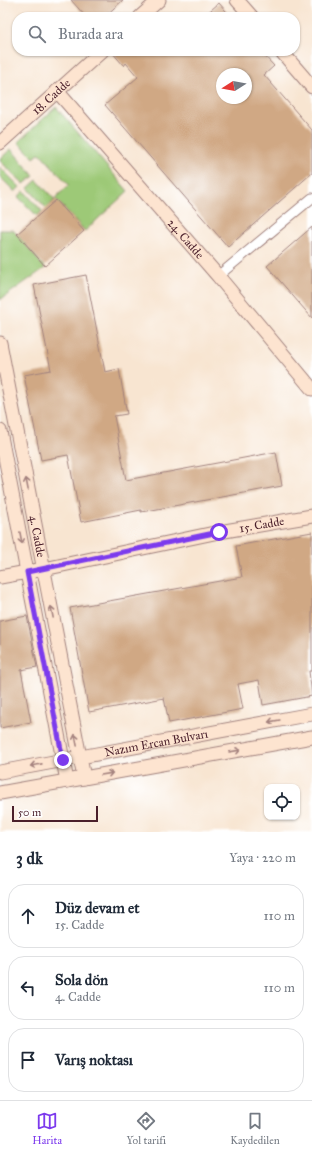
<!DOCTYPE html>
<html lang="tr">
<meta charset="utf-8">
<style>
body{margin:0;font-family:"IM FELL Great Primer",serif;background:#f2f2f3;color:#1f2937}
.controls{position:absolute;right:12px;bottom:12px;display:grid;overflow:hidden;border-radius:8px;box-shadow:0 1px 3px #0004}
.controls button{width:36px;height:36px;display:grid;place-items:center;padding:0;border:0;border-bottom:1px solid #e0e1e3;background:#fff;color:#1f2937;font:20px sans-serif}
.compass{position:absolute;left:216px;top:68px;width:36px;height:36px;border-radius:50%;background:#fff;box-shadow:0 1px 3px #0004;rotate:259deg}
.scale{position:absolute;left:12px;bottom:10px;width:86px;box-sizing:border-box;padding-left:4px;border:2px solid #4a1f2b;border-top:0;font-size:11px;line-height:14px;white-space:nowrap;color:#4a1f2b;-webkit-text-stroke:3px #fff;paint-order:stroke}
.stop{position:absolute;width:12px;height:12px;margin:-9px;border:3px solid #7c3aed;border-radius:50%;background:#fff}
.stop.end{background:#7c3aed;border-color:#fff;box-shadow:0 1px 4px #0008}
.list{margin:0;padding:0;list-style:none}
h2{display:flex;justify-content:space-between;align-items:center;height:52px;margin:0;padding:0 16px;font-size:17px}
h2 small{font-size:13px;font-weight:400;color:#747a83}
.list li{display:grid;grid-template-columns:26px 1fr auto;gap:12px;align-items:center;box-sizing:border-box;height:64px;margin:0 8px 8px;padding:0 8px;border:1px solid #e0e1e3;border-radius:16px}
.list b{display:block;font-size:15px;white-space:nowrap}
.list p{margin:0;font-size:13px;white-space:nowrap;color:#747a83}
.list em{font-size:13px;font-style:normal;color:#747a83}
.icon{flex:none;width:22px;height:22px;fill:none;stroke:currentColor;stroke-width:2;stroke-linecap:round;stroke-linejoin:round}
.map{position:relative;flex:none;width:312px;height:832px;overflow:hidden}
.search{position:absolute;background:#fff;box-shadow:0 1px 3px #0004;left:12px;right:12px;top:12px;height:44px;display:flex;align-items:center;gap:10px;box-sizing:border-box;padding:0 14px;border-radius:16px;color:#747a83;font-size:15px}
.sheet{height:268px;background:#fff}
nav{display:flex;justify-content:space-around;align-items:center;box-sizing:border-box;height:56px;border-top:1px solid #e0e1e3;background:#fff;font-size:11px;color:#747a83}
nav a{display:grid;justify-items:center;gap:2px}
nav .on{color:#7c3aed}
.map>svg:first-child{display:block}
.green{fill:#9dc977;stroke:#747451}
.building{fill:#d0a884;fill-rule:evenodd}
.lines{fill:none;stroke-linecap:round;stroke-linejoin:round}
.street-casing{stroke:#a1827e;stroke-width:11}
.secondary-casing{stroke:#a1827e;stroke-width:15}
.street{stroke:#fff;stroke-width:9}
.secondary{stroke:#fde4d0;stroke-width:13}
.oneway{stroke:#a4827e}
.route{stroke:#7c3aed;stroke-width:5}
.labels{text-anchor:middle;stroke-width:4;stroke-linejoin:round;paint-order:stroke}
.street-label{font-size:12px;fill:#4a1f2b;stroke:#fff}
</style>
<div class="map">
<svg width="312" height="832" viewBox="0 0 312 832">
<rect width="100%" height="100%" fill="#fff"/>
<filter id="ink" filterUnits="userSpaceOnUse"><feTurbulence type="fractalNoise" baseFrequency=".025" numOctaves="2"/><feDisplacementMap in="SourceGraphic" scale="8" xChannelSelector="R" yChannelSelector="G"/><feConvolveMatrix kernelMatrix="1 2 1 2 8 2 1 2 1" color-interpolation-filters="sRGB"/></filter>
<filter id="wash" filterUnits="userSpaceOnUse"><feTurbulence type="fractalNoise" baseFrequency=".012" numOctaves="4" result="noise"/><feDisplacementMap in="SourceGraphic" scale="16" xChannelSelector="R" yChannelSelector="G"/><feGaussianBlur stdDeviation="0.9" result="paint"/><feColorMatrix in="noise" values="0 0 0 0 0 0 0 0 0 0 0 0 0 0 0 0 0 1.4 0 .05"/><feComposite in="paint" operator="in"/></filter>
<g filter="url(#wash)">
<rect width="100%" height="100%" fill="#f8e5d1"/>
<path class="green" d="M56,107L128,191L85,231L55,198L69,185L40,153L34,158L18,142Z
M11,149L34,176L24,184L0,161V159Z
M0,167L20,187L15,192L0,177Z
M37,180L55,200L46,208L28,188Z
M24,191L42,211L37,216L18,197Z
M0,230H13L45,268L0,300Z"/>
<g id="blocks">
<path class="building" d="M71,0H123L104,17H86Z
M219,3L231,17H203Z
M111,51H260L274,66L264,75L312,130V173L228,247L105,105L138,77L126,63L124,66ZM222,74H246V98H222Z
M56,200L84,231L45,266L17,234Z
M312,227V318L267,266Z
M86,275L105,372L119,369L127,414L114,416L126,480L276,452L282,486L141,512V510L81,522L68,455L41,460L24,375L51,370L34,285Z
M312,532V671H309L312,696L263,705L259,680L238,684L243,709L169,723L164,698L89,712L70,608L242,577L236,546Z
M27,616L37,667L21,670L31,722L0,728V621Z"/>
</g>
</g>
<g filter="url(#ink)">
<use href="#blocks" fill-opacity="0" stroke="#a1827e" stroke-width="1"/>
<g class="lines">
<defs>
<path id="street" d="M218,276L312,198"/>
<g id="secondary">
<path d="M237,0L252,17"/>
<path d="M140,17L159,0"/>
<path d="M281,51L312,87"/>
<path id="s1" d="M57,91L218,276L312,389"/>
<path id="s2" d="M0,143L102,51"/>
<path id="s3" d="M0,343L84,778"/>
<path d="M0,431L67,781"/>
<path id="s4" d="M0,577L44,569L219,532L312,516"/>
<path id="s5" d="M0,772L312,714"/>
<path d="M0,793L312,737"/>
</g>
</defs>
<use href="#street" class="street-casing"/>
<use href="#secondary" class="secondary-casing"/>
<use href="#street" class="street"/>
<use href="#secondary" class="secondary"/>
</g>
<defs><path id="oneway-shaft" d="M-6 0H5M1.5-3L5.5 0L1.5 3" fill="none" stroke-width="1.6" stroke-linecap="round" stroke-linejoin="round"/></defs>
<g class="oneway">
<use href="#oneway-shaft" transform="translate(27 484) rotate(-101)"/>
<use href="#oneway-shaft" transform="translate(21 538) rotate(79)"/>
<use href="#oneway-shaft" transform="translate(52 612) rotate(-101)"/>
<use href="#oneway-shaft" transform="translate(274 721) rotate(170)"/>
<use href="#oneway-shaft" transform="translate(76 740) rotate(-101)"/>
<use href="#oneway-shaft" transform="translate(235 751) rotate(-10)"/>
<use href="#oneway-shaft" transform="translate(36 765) rotate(169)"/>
<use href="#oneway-shaft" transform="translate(107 774) rotate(-10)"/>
</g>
</g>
<g class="lines" filter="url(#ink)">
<path class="route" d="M63,760L27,572L219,532"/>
</g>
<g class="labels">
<g class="street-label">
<text dy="4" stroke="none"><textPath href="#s2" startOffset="69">18. Cadde</textPath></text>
<text dy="4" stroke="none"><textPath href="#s1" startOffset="196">24. Cadde</textPath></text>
<text dy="4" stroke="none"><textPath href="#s4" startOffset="267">15. Cadde</textPath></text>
<text dy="4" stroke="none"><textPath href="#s3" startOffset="197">4. Cadde</textPath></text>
<text dy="4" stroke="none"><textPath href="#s5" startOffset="159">Nazım Ercan Bulvarı</textPath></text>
</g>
</g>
</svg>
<div class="controls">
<button><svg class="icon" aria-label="locate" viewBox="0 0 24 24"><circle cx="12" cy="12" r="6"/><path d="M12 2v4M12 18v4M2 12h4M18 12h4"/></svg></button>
</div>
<svg class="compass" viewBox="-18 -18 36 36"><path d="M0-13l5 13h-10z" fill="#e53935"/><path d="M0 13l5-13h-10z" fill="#747a83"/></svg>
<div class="scale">50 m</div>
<div class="stop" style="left:219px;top:532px"></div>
<div class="stop end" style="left:63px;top:760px"></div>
<div class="search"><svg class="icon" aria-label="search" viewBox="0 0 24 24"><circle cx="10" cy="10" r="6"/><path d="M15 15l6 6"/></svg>Burada ara</div>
</div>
<section class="sheet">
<h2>3 dk<small>Yaya · 220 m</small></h2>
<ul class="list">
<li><svg class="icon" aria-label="ahead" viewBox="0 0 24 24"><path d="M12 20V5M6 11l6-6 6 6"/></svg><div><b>Düz devam et</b><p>15. Cadde</p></div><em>110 m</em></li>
<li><svg class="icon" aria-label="left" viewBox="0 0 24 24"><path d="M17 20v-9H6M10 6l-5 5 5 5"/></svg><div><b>Sola dön</b><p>4. Cadde</p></div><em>110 m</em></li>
<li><svg class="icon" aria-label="arrive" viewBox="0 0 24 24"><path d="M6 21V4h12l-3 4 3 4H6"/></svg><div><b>Varış noktası</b></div></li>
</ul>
</section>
<nav>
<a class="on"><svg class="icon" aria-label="map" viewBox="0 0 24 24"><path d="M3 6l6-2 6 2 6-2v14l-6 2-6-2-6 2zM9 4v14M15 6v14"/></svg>Harita</a>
<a><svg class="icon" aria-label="directions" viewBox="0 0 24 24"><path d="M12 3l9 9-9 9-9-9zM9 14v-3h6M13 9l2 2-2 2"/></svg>Yol tarifi</a>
<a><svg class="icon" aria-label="saved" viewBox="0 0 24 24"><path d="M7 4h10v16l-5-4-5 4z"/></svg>Kaydedilen</a>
</nav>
